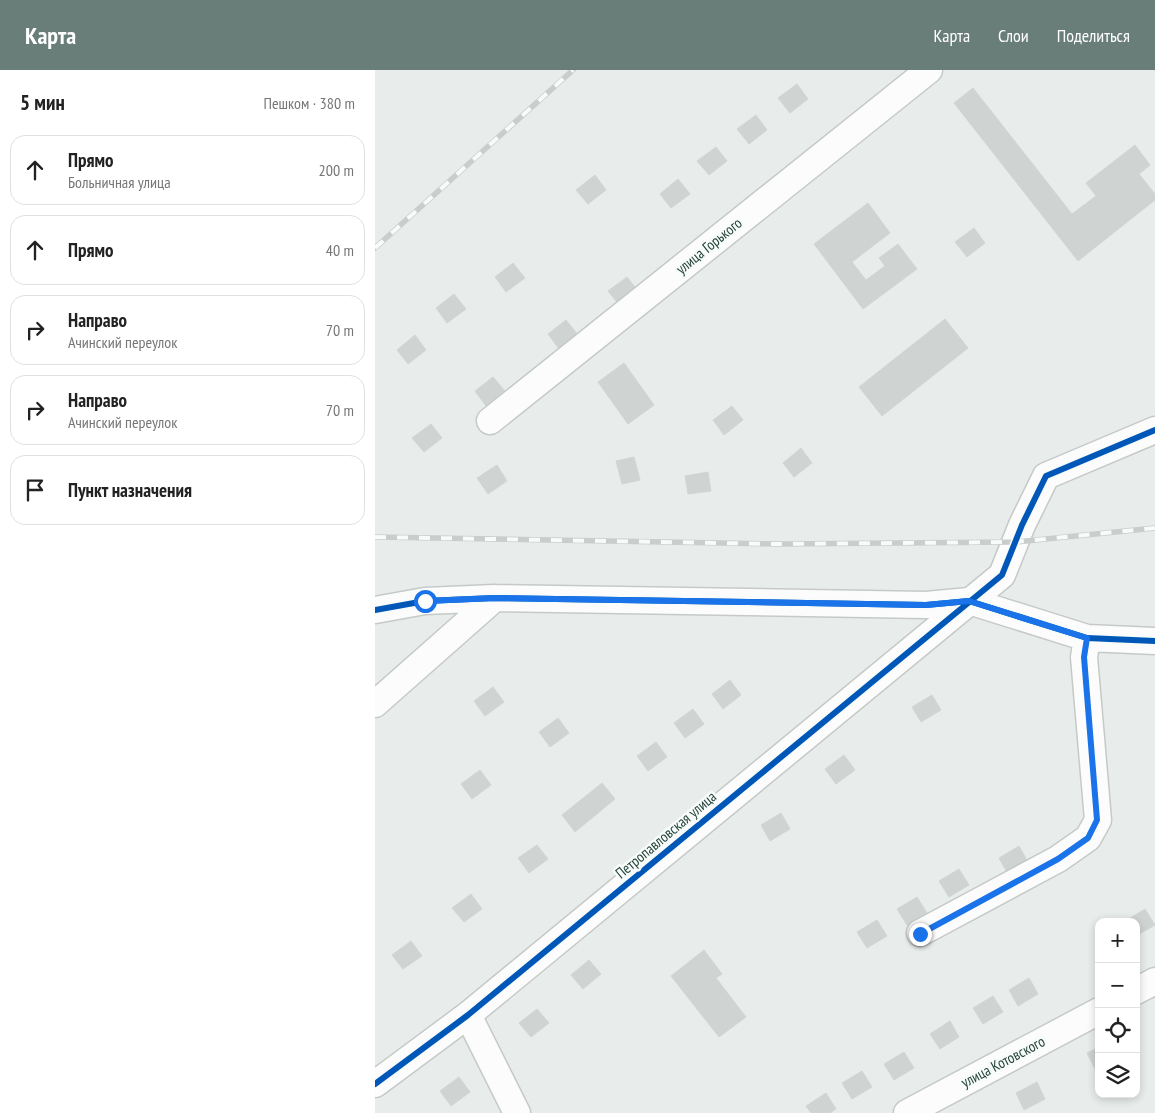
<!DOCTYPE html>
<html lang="ru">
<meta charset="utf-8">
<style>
body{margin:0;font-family:"PT Sans Narrow",sans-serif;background:#f6f6f6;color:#222}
.controls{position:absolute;right:15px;bottom:15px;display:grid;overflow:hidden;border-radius:10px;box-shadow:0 2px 8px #0003}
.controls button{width:45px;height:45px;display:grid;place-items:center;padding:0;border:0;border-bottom:1px solid #e0e0e0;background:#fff;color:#222;font:25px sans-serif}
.stop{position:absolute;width:15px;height:15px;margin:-11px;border:4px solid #1a73e8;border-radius:50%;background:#fff}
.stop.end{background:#1a73e8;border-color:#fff;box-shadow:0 1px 5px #0008}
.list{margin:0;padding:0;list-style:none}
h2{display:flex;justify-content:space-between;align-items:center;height:65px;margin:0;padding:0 20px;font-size:21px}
h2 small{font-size:16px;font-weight:400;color:#767676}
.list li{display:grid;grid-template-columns:32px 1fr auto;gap:15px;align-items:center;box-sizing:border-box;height:70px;margin:0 10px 10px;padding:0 10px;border:1px solid #e0e0e0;border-radius:15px}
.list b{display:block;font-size:19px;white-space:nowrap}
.list p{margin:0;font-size:16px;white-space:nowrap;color:#767676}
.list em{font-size:16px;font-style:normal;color:#767676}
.icon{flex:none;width:28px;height:28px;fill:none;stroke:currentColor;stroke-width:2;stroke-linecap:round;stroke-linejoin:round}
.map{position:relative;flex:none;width:780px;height:1043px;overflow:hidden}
header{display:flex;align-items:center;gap:30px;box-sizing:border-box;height:70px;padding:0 25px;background:#697e78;color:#fff}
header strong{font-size:24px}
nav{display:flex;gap:28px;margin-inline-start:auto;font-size:18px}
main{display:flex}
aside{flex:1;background:#fff}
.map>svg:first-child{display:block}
.building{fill:#cfd4d2;stroke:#d1d6d4}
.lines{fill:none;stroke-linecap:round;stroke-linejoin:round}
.minor-casing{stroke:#c5cac8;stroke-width:29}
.minor{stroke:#fcfcfc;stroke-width:26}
.rail-casing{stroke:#c9cdcc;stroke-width:5.5}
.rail{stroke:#f7fbf9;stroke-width:4;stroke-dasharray:11;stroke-linecap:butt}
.cycleway-casing{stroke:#f7fbf9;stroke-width:9}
.cycleway{stroke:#0057b8;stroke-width:6}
.route{stroke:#1a73e8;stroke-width:6}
.labels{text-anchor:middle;stroke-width:5;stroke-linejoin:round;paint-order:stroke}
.street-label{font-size:15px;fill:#24423a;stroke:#f7fbf9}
</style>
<header>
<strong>Карта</strong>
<nav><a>Карта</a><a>Слои</a><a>Поделиться</a></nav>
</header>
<main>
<aside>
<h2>5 мин<small>Пешком · 380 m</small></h2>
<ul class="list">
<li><svg class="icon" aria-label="ahead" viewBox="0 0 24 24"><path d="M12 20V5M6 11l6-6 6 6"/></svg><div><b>Прямо</b><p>Больничная улица</p></div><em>200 m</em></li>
<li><svg class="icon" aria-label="ahead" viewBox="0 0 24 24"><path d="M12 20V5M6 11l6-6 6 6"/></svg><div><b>Прямо</b></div><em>40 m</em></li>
<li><svg class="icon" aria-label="right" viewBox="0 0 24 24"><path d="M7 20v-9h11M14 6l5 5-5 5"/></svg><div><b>Направо</b><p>Ачинский переулок</p></div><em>70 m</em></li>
<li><svg class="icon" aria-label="right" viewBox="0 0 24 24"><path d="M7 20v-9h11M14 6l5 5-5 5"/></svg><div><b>Направо</b><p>Ачинский переулок</p></div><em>70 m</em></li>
<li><svg class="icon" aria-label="arrive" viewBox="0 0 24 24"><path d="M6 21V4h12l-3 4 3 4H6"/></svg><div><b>Пункт назначения</b></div></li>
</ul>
</aside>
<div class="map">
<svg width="780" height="1043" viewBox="0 0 780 1043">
<rect width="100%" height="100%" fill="#e8edeb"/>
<path class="building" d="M422,14L433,29L415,43L403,28Z
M598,18L697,144L721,126L711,113L760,75L775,95L764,104L780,124V130L703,191L579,33Z
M381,45L392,60L374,74L362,59Z
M341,77L352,91L334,105L322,91Z
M220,105L231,120L213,134L201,120Z
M303,109L315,124L296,138L285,124Z
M493,133L515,163L477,192L491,210L510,196L504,188L523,174L542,199L488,239L439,174Z
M599,158L610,173L592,187L580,172Z
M138,193L150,208L131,222L120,207Z
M252,207L263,221L245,236L233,221Z
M79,224L91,239L72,253L61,238Z
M570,249L593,278L507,346L484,317Z
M191,250L203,265L184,279L173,264Z
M40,265L51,280L33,294L22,280Z
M249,293L279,335L253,354L223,312Z
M118,307L130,321L111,336L100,321Z
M357,336L368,350L349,365L338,350Z
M56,354L67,368L49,382L37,368Z
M426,378L437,393L419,407L408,393Z
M259,387L265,410L247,414L241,391Z
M122,395L132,411L113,424L102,408Z
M333,402L336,421L313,424L310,406Z
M355,610L366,625L348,639L337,624Z
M118,617L129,632L110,646L99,631Z
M557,625L566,640L546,652L537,637Z
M318,639L329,654L310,668L299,653Z
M183,648L194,663L175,677L164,662Z
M281,672L292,687L273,701L262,686Z
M469,685L480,700L461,714L450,699Z
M105,700L116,715L97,729L86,714Z
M227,713L240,729L200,762L187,745Z
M406,743L415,759L395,771L386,755Z
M162,775L173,789L154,803L143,788Z
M644,776L653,792L633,804L624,788Z
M584,799L594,815L574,827L564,811Z
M96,824L107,839L89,852L77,838Z
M542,827L552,843L532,855L522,839Z
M770,839L780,855L761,866V852L750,851Z
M502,850L512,866L492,878L482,862Z
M36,871L47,886L28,899L17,885Z
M329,880L347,904L341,908L371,947L344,967L296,906Z
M214,890L226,904L208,919L196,905Z
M654,908L663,924L643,936L634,920Z
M618,926L628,942L608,954L598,938Z
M162,939L174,953L156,967L144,953Z
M575,951L584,967L565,979L555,964Z
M724,977V997L720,999L712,983Z
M529,982L539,998L519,1010L509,994Z
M487,1001L497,1017L477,1029L467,1013Z
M84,1007L95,1022L76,1036L65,1021Z
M662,1012L670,1029L649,1040L641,1023Z
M451,1023L461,1039L455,1043H436L431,1036Z"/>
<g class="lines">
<defs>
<path id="minor" d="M115,351L554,0
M0,540L50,531L120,528L551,535L594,531L712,568L780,571
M0,634L120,528
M545,863L683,789L713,768L723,750L709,587L712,568
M761,921L780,911
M93,945L142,1043
M0,1014L93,945L627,505L647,455L671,406L780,360
M532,1043L724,941"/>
</defs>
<use href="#minor" class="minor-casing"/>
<use href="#minor" class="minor"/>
<defs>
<path id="rail" d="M0,178L198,0
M0,467L402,474L640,472L780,458"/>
</defs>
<use href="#rail" class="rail-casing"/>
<use href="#rail" class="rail"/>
<defs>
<path id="cycleway" d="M0,540L50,531L120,528L551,535L594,531L712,568L780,571
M0,1014L93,945L627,505L647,455L671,406L780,360"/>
</defs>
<use href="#cycleway" class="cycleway-casing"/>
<use href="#cycleway" class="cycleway"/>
</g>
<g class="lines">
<path class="route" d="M50,531L120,528L551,535L594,531L712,568L709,587L722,750L713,768L683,789L545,864"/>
</g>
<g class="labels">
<g class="street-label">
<text transform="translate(334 176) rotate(-39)" y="5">улица Горького</text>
<text transform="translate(291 765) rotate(-40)" y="5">Петропавловская улица</text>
<text transform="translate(628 992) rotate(-28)" y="5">улица Котовского</text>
</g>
</g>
</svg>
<div class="controls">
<button>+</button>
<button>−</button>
<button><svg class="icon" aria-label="locate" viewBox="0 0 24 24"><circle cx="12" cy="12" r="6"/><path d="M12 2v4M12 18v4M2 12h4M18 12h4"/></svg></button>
<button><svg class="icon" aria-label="layers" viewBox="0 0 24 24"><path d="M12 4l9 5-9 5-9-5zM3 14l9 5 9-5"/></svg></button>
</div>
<div class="stop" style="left:50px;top:531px"></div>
<div class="stop end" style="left:545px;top:864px"></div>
</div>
</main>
